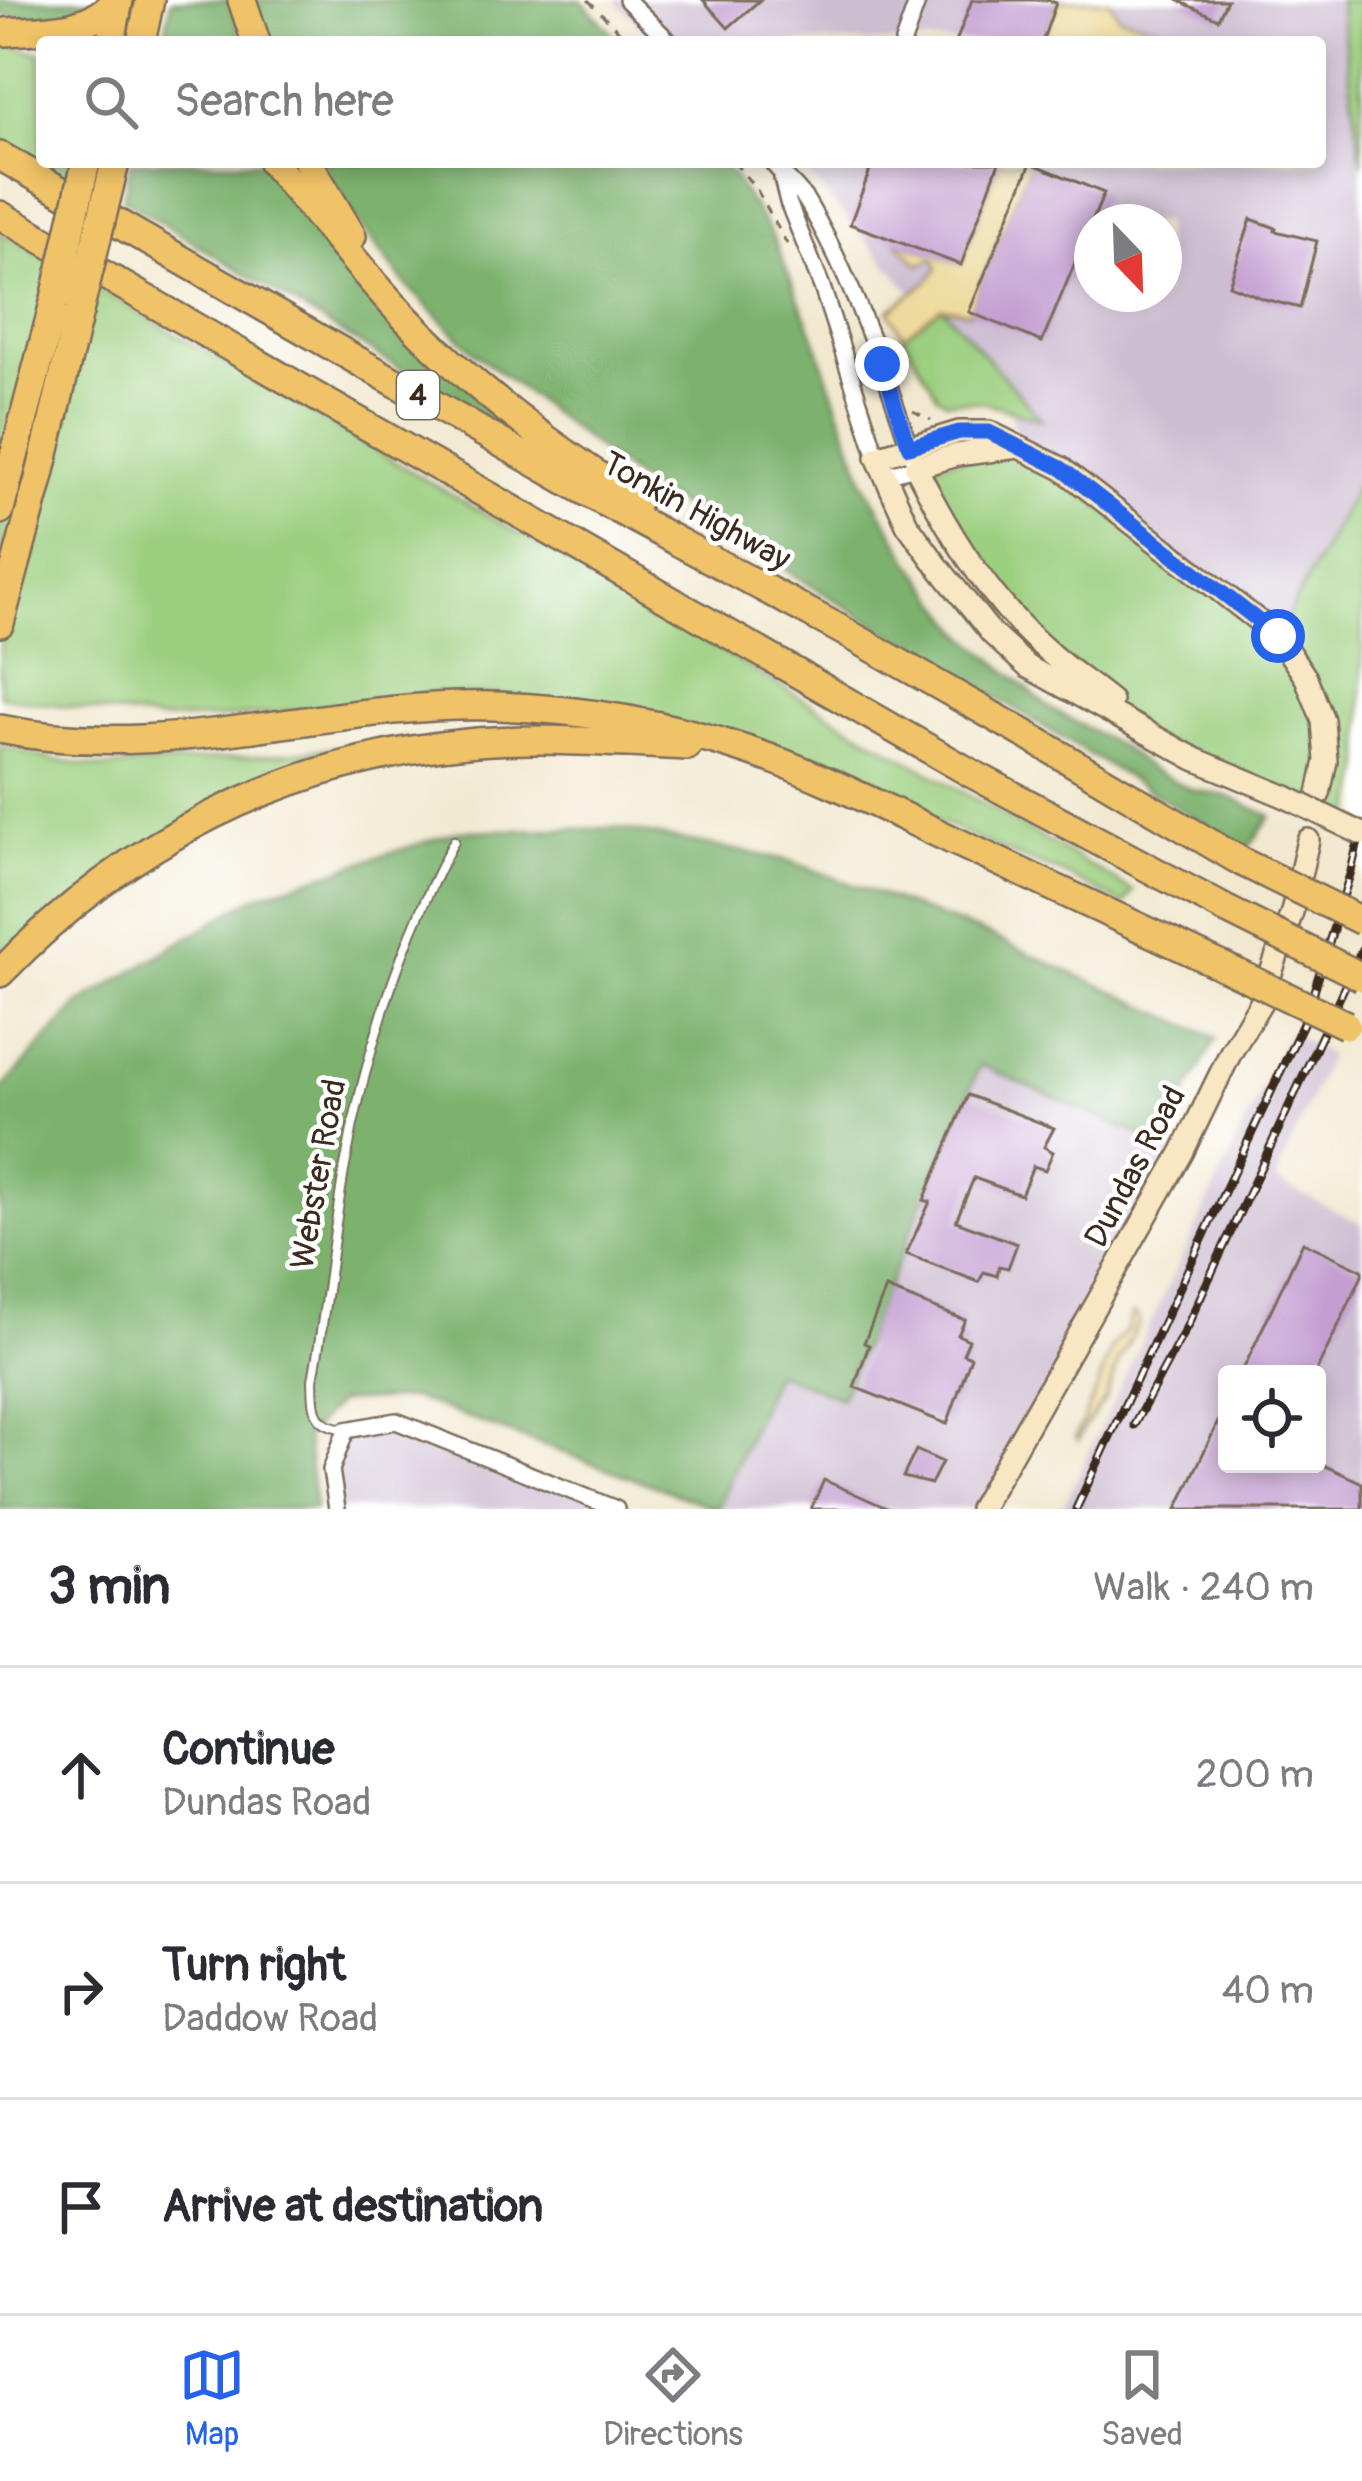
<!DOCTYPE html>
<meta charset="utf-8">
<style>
body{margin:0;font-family:Pangolin,sans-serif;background:#f2f2f3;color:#2b2b33}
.controls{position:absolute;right:36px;bottom:36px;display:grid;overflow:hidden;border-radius:12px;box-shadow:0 6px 18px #0003}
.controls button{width:108px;height:108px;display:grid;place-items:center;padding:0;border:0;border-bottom:3px solid #e1e1e2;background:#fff;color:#2b2b33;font:60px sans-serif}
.compass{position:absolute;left:1074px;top:204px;width:108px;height:108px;border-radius:50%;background:#fff;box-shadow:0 6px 18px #0003;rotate:157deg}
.stop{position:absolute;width:36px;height:36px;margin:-27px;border:9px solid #2563eb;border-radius:50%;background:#fff}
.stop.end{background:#2563eb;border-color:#fff;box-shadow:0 3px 12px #0008}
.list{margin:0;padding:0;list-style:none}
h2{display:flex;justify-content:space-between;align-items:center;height:156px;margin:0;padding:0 48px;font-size:51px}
h2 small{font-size:39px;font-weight:400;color:#7c7c81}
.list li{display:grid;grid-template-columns:78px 1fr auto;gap:36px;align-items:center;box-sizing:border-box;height:216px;padding:0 48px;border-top:3px solid #e1e1e2}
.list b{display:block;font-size:45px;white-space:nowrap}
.list p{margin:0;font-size:39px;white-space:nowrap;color:#7c7c81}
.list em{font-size:39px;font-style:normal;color:#7c7c81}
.icon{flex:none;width:66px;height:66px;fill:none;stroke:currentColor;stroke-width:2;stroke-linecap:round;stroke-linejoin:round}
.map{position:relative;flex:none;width:1362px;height:1509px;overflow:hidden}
.search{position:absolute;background:#fff;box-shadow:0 6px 18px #0003;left:36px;right:36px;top:36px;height:132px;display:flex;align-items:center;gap:30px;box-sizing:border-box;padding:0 42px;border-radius:12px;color:#7c7c81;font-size:45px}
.sheet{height:804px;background:#fff}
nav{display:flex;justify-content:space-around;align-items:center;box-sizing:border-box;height:168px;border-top:3px solid #e1e1e2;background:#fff;font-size:33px;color:#7c7c81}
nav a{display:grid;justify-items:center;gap:6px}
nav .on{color:#2563eb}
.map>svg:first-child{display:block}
.industrial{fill:#cebed1;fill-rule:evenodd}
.green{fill:#9ccf7f;stroke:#6c7c4e;stroke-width:3}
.forest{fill:#7db26e;stroke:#5c6e46;stroke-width:3}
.sand{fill:#eeda9e;stroke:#94825e;stroke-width:3}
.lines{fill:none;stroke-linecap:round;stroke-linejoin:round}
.stream{stroke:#73c1ed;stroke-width:4.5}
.building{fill:#c49ed1}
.lane-casing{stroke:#7b6c5c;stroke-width:12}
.street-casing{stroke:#7b6c5c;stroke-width:20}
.secondary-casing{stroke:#7b6c5c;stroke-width:26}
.highway-casing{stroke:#7b6c5c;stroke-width:32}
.path{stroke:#7b6c5c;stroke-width:3;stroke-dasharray:9 9;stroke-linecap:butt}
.lane{stroke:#fff;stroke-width:8}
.street{stroke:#fff;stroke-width:15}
.secondary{stroke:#f9e7c3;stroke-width:21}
.highway{stroke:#f1c369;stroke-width:27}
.rail-casing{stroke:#3b2a1e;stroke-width:9}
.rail{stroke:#fff;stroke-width:4.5;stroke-dasharray:14;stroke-linecap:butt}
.secondary-bridge-casing{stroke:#7b6c5c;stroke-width:26;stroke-linecap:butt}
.highway-bridge-casing{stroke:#7b6c5c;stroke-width:32;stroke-linecap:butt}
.secondary-bridge{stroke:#f9e7c3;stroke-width:21}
.highway-bridge{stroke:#f1c369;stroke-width:27}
.route{stroke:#2563eb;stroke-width:15}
.labels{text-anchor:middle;stroke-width:9;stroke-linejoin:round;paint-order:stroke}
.shield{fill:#fff;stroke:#766a62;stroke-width:3}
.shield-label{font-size:30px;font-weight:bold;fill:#3b2a1e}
.street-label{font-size:33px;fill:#3b2a1e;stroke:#fff}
</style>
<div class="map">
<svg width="1362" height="1509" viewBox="0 0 1362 1509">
<rect width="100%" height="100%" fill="#fff"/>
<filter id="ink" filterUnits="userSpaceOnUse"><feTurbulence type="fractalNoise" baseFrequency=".00833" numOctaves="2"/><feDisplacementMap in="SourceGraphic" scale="24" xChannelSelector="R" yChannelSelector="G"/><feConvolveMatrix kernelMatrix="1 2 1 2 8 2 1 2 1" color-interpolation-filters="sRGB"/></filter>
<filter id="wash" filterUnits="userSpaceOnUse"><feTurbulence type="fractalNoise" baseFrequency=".004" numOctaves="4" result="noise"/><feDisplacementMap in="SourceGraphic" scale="48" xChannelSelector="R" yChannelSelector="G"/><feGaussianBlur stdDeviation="2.7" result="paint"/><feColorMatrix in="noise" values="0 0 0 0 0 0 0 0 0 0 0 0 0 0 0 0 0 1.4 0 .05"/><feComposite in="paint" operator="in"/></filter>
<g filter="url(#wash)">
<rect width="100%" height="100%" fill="#f1e8cf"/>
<path class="industrial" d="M614,0H1362V475L1272,649L1021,458L1007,401L798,162H1320V42H657ZM1092,222H1164V294H1092Z
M1289,1032L1329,1055L1275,1181L1362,1224V1509H1062ZM1227,1374H1317V1464H1227Z
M980,1065L1182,1153L983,1509H718L775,1372L841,1397Z
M396,1421L616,1509H337L331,1470L346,1430Z"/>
<path class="green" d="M1339,0H1361L1362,3V164Z
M0,42L42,54V162H74L68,184L0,140Z
M0,232L1133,891L1124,905L1060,872L1013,855L824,770L497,695L421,694L305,710L219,718L159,720L0,696Z
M942,307L1042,420L983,402L946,401L937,395L903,336Z
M1018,447L1278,635L1362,475V771L1350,828L1141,732L1008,611L916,467Z
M410,739L218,808L0,969V746L53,760L103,768L272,755Z"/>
<path class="forest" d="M0,0H90C59,28 38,21 0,14Z
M171,0H229L242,42H164Z
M254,0H581L620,42H270Z
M131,162H261L557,465L123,199Z
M322,162H723L771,233L813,334L866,486L910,561L965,635L1049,708L1120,746L1148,768L1192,790L1227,796L1271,816L1247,850L639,481L474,352L407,286L346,208Z
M617,828L787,860L990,936L1216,1038L1160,1144L980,1065L841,1398L775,1372L718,1509L413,1398L338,1402L306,1436L315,1509H0V1091L79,1004L256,896L459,831Z"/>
<path class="sand" d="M1058,0H1109L1119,16L1160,28L1154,42H1042Z
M999,162H1031L969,312L941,307L903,336L889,311L929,280L937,269L936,262L932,259L920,265L896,241L961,264Z
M1132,1314L1137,1316L1139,1323L1120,1358L1106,1398L1085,1426L1078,1441L1076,1436L1098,1387L1112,1346L1127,1330Z"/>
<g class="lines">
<path class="stream" d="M1361,0L1362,5"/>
</g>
<g id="blocks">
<path class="building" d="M703,0H760L728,28Z
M972,0H1048L1056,3L1042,42H956Z
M1177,0H1227L1218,19Z
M873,162H999L961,265L850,224Z
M1031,163L1104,193L1042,342L969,312Z
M1251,219L1276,228L1275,231L1317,241L1300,308L1264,299L1229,285Z
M968,1095L1054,1128L1044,1147L1053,1152L1045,1170L1033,1166L1021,1195L974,1178L956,1221L1017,1244L1008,1268L999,1266L997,1276L984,1272L979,1282L906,1254L930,1202L924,1200Z
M1303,1242L1362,1270V1276L1315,1374H1241Z
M886,1289L965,1320L958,1335L969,1340L963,1354L971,1357L947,1424L854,1387L869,1345L864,1343Z
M1227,1403V1464H1321L1362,1483V1509H1177Z
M916,1450L942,1462L931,1484L903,1477Z
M824,1480L889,1509H811Z"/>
</g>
</g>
<g filter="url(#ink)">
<use href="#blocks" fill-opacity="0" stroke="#7b6c5c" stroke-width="3"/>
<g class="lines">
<defs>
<path id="lane" d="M344,1429C312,1424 314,1409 313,1380C326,1311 332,1241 344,1171C364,1058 400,943 454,841"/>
<path id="street" d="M627,0L670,42
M903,42L918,0
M772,162C783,177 800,188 809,205C856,287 887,377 916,467L884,475
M782,178L788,202L822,287L877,457
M337,1509L331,1470L346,1430L396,1421L616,1509"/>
<path id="secondary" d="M1018,447L957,455L916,467C949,535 994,606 1052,655C1071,672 1092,685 1111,701
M1286,797L1195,759L1028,667L992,634L936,564L907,524L877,457L959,432H989L1061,468L1278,636L1306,678L1323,720L1326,761L1319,794
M980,1509L1182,1153L1231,1052L1261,1002L1292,912L1308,840"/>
<path id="highway" d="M242,0L256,42
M6,32C44,29 90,32 116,0
M111,42L119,0
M141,42L150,0
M0,156L608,504L838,628L1023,733L1242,862
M272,162C315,211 354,263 398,310C468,385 551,446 637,501
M308,162L352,236
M0,215L969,772L1227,910
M0,510L55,299
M0,623L39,479L79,312
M0,729C166,764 330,701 496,706C580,709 666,723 746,750C820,774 890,811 961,844C1052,886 1142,929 1233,971
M0,973C127,841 284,760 467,743C540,736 614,743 687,746"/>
</defs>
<use href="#lane" class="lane-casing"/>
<use href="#street" class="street-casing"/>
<use href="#secondary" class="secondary-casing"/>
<use href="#highway" class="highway-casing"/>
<path class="path" d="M588,0L630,42
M734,162L757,190L787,244
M913,411L931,420"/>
<use href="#lane" class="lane"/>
<use href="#street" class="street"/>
<use href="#secondary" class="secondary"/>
<use href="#highway" class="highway"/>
<defs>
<path id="rail" d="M1134,1425L1187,1326L1362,949
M1076,1509L1306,1017L1351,871L1362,825"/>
</defs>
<use href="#rail" class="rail-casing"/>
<use href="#rail" class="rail"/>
<defs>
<path id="secondary-bridge" d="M1286,797L1362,834"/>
<path id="highway-bridge" d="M55,299L86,162
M79,312L115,163
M1242,862L1362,921
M1227,910L1362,977
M1233,971L1346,1025"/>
</defs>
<use href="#secondary-bridge" class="secondary-bridge-casing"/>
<use href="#highway-bridge" class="highway-bridge-casing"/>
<use href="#secondary-bridge" class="secondary-bridge"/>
<use href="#highway-bridge" class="highway-bridge"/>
</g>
</g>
<g class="lines" filter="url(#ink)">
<path class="route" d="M882,364L909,447L959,432H989L1061,468L1278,636"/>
</g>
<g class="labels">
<rect class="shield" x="397" y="371" width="42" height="48" rx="9"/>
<g class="shield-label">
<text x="418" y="405">4</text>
</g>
<g class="street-label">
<text transform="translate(697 510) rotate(29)" y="12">Tonkin Highway</text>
<text transform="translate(1134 1166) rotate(-62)" y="12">Dundas Road</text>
<text transform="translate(317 1174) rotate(-80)" y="12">Webster Road</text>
</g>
</g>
</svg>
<div class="controls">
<button><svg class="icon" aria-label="locate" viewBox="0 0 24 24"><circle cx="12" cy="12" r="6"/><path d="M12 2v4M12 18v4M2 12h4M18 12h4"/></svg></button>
</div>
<svg class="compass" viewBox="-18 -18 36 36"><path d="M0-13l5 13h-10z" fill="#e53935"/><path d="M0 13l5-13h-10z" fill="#7c7c81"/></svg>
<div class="stop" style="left:1278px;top:636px"></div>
<div class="stop end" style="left:882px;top:364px"></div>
<div class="search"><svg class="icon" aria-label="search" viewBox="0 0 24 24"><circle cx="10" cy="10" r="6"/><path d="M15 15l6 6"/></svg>Search here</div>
</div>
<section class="sheet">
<h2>3 min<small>Walk · 240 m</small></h2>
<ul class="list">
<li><svg class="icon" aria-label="ahead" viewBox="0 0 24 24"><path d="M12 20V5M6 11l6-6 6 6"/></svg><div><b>Continue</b><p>Dundas Road</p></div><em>200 m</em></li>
<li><svg class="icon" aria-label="right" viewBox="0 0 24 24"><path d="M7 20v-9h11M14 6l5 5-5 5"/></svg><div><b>Turn right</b><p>Daddow Road</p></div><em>40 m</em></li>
<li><svg class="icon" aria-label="arrive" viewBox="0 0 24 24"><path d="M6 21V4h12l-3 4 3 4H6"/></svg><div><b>Arrive at destination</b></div></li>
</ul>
</section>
<nav>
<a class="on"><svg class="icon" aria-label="map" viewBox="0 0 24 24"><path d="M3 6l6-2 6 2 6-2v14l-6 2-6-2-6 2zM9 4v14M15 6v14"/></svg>Map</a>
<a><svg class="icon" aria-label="directions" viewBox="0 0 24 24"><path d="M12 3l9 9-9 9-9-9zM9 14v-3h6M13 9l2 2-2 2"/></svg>Directions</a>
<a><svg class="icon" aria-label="saved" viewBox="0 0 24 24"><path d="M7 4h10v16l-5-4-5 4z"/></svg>Saved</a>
</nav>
